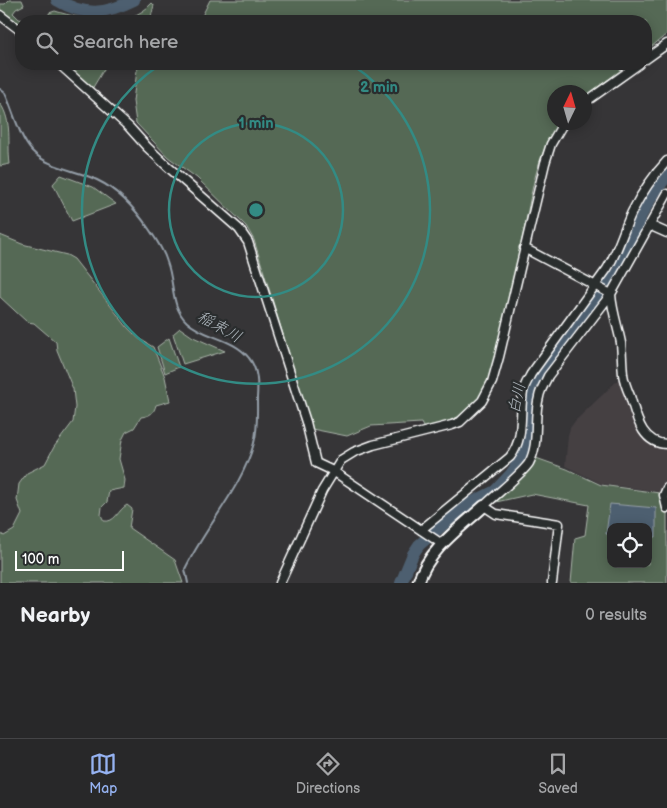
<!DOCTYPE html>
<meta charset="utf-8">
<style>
body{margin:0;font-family:"Balsamiq Sans","Klee One",sans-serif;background:#343435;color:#f1f3f6}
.controls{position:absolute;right:15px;bottom:15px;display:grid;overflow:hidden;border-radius:10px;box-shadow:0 2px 12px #0003}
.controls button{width:45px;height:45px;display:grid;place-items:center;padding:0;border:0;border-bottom:1px solid #444446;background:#282829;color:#f1f3f6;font:25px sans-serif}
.compass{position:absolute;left:547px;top:85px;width:45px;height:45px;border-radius:50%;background:#282829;box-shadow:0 2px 12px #0003;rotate:5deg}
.scale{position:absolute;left:15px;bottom:12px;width:109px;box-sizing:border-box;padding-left:5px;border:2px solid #fff;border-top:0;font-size:14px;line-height:18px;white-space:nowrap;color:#fff;-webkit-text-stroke:4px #2a2d2e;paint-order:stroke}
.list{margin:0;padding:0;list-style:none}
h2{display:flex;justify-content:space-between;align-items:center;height:65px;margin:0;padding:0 20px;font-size:21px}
h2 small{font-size:16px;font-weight:400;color:#a5a6a8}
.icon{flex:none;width:28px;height:28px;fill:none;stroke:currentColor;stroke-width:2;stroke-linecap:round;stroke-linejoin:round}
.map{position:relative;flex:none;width:667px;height:583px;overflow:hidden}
.search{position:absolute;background:#282829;box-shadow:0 2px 12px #0003;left:15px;right:15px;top:15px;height:55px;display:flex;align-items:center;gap:12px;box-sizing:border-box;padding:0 18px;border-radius:20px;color:#a5a6a8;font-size:19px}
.sheet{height:155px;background:#282829}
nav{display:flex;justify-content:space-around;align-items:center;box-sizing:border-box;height:70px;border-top:1px solid #444446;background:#282829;font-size:14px;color:#a5a6a8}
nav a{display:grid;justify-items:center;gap:2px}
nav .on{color:#95b2f1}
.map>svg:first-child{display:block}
.built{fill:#443f42}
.green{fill:#556954;stroke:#aab4aa;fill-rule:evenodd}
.water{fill:#4e5f6f;stroke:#959fa9}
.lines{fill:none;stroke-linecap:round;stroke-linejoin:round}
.stream{stroke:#959fa9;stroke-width:2}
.river{stroke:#4e5f6f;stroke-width:12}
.street-casing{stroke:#fff;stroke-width:11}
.secondary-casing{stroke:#fff;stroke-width:14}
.street{stroke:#2a2d2e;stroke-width:8}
.secondary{stroke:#2a2d2e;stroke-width:10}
.ring{fill:none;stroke:#338b84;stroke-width:2.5}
.labels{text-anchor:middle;stroke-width:4.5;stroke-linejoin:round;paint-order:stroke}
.water-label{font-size:16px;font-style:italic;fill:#afb7be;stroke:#2a2d2e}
.centre{fill:#338b84;stroke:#2a2d2e;stroke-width:2.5}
.ring-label{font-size:15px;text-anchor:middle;font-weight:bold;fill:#338b84;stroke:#2a2d2e;stroke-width:4.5;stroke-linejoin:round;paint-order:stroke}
</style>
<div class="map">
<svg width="667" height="583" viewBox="0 0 667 583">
<rect width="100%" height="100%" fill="#363537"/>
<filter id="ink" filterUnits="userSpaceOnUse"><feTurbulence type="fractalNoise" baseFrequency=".02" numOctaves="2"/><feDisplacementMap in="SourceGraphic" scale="10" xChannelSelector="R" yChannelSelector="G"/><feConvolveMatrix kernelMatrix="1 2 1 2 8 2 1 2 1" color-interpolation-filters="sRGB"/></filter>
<g filter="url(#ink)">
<path class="built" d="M620,378L635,423L641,432L667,446V482L662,492L602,484L565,466L568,435L570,428L575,421Z"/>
<path class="green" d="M9,0H22L24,5L16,9L13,13L19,19L30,21H21V24L0,12V4H5Z
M210,0H667V34L646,51V21H195L202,16Z
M152,3L154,5L150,21H59L50,19L49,13L55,11C84,20 128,30 152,3Z
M63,64H107L92,89Z
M142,64H629L585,97L584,92H554V122L560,123C537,152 532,190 525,226C516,267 509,309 497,349C492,367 489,387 477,402C462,418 444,424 424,429L421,423L371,426L347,436L312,429L254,240L246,226L197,178L168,157L136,123L133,101L137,70Z
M0,103C13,123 7,142 10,164L0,166Z
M61,175L93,187L116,204L72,221L53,184Z
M0,235L22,244L67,255L74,259L128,328L138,338L153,347L165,377L170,401L156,405C154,413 150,416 141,417L134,428L126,432L122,440L119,459L125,480L124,488L109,491L107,502L102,507L101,515L104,521C115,523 118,510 127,505L132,509L129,528L175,560L183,583H0V533L4,536L14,530L22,514L17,500L19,484L27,473L45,464L54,447L73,422L75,407L73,389L57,350L56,342L34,323L27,322L0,297Z
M180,328L193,337L225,351L183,364L173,334Z
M169,338L179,367L165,373L157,347Z
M536,458L567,469L601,485L667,494V583H571L575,538L585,535L589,505L532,494L496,502L530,467ZM611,527H648V564H611Z"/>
<path class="water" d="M610,504L656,508V537H648V527H611V534H606Z"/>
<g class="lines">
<path class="stream" d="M0,89L5,93C13,110 19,137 32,151C48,168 77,170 97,180C118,190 136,210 149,229C156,239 164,251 167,262C175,283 170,306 187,322C204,338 234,338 249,358C258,369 258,384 257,398C257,413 258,428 254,443C242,488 205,527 185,569L188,583"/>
<path class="river" d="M57,0C85,17 106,14 134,0
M401,583L413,554L419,545L465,506L495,491L511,474L523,457L527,442L530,395L534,381L619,272L640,217L653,194L667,176"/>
<defs>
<path id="street" d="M0,15L21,31
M646,59L667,44
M59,64L129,127L147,147L167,166L239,229L248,242L306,422L316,463L333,471L442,544
M584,103L639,64
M649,225L667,233
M524,248L611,294
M611,294C612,311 618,327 621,343C622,354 622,364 623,374C624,382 627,389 630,396C636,415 641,444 667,444
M667,488L664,495L667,508
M421,530L510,457C525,438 519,415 523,392C524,386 528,380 531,374L607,269C618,251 623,231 632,212C641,194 653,176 667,161
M280,583L322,491L341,460L354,452L373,445L452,425L460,422L482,401L492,382L499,357L545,163L551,144L564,122
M552,583L559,524L496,514L484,506C495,495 522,474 529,463C540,443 533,418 539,397C540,390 545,383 548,376L611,294L667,194"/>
<path id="secondary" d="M418,583C428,550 460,528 484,506"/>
</defs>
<use href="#street" class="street-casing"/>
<use href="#secondary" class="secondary-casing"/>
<use href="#street" class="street"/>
<use href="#secondary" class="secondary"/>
</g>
</g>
<g class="ring">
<circle cx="256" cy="210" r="87"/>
<path d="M351 64A174 174 0 1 1 161 64"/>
</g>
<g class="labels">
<g class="water-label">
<text transform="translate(220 326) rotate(29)" y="6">稲束川</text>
<text transform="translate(516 398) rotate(-79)" y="6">白川</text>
</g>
</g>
<circle cx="256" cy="210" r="8" class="centre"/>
<g class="ring-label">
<text x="379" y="92">2 min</text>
<text x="256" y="128">1 min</text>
</g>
</svg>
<div class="controls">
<button><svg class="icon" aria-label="locate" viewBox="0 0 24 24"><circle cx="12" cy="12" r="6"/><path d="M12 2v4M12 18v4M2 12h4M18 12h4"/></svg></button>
</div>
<svg class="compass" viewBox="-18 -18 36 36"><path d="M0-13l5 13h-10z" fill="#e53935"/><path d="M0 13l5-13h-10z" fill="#a5a6a8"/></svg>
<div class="scale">100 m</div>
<div class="search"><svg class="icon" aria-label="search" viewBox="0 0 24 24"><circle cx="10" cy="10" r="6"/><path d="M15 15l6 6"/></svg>Search here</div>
</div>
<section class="sheet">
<h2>Nearby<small>0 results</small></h2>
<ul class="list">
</ul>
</section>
<nav>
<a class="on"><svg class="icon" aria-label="map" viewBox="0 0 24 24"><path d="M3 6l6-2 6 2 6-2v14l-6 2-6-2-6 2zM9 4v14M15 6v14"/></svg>Map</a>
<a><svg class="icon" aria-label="directions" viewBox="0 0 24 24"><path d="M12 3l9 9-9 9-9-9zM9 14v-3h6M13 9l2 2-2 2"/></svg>Directions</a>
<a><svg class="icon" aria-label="saved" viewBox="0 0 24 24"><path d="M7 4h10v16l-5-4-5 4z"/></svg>Saved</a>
</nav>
